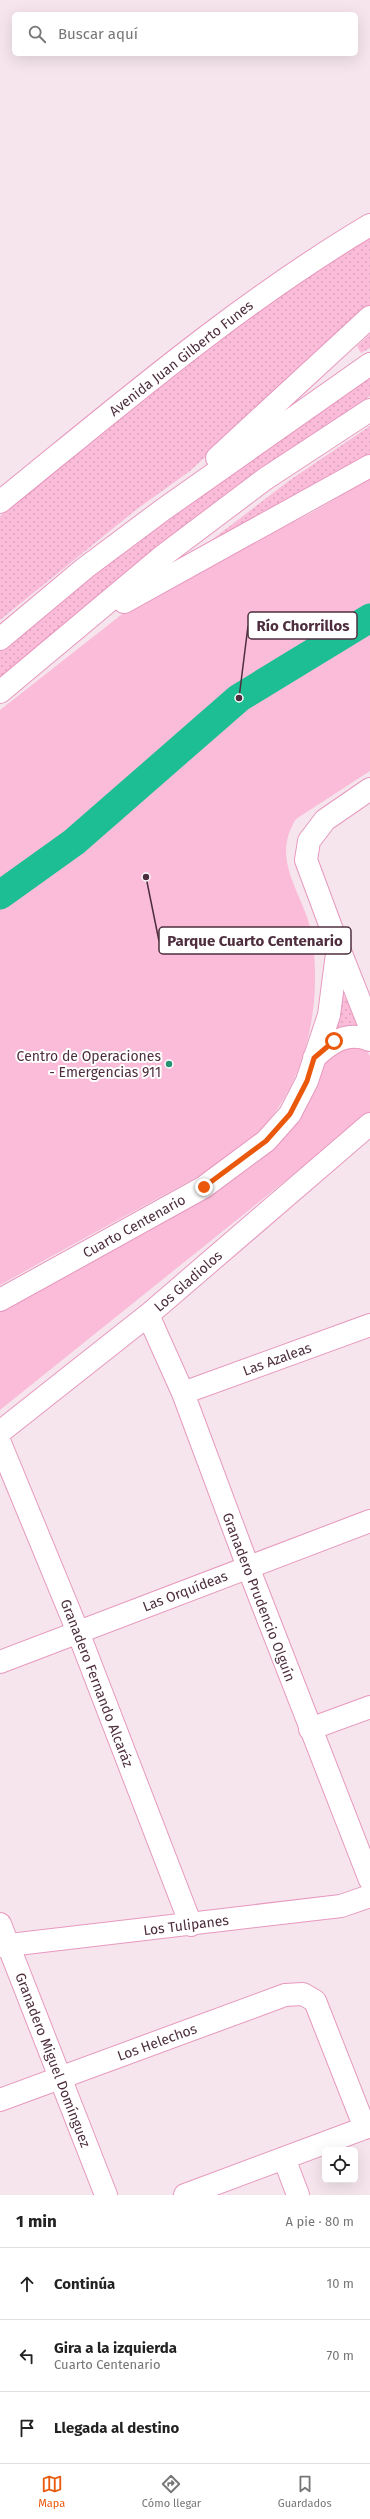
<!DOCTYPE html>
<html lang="es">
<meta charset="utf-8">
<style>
body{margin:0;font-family:"Fira Sans",sans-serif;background:#f2f2f2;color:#222}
.controls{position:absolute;right:12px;bottom:12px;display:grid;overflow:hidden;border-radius:6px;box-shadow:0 4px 16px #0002}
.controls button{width:36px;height:36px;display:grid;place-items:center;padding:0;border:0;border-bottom:1px solid #e0e0e0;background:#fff;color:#222;font:20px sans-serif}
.stop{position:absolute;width:12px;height:12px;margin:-9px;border:3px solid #ea580c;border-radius:50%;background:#fff}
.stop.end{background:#ea580c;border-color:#fff;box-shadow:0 1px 4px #0008}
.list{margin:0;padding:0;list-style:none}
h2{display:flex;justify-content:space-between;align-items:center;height:52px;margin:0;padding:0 16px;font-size:17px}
h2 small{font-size:13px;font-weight:400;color:#767676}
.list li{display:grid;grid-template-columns:26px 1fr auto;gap:12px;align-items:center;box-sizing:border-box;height:72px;padding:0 16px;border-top:1px solid #e0e0e0}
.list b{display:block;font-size:15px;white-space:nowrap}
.list p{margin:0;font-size:13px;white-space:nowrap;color:#767676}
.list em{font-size:13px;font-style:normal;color:#767676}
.icon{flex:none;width:22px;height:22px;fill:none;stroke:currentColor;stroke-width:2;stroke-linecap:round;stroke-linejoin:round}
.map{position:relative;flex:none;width:370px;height:2195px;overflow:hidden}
.search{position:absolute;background:#fff;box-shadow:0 4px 16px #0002;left:12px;right:12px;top:12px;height:44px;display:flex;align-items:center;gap:10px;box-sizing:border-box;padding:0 14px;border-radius:6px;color:#767676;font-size:15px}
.sheet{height:268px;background:#fff}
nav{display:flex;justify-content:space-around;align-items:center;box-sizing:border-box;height:56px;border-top:1px solid #e0e0e0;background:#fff;font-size:11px;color:#767676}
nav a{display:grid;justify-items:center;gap:2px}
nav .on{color:#ea580c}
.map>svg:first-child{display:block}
.grass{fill:url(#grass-dots)}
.green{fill:#fabcd9}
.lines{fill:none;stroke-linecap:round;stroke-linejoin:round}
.river{stroke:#1dbe94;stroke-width:29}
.minor-casing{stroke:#e798be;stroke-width:24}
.major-casing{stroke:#e798be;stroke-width:24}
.highway-casing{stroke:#e798be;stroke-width:24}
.minor{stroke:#fff;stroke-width:22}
.major{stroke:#fff;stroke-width:22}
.highway{stroke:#fff;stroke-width:22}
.route{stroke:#ea580c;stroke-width:5}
.poi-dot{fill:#259374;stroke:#fff;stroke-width:1.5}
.labels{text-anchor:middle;stroke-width:4;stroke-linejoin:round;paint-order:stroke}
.street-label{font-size:14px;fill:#4e2e3e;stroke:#fff}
.poi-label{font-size:14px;fill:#4e2e3e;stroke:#fff;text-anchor:end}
.leader{fill:none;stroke:#4e2e3e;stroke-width:1.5}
.callout-dot{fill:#4e2e3e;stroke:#fff;stroke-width:1.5}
.callout{fill:#fff;stroke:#4e2e3e;stroke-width:1.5}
.callout-label{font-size:15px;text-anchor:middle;font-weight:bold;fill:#4e2e3e}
</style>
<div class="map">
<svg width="370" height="2195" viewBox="0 0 370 2195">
<defs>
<pattern id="grass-dots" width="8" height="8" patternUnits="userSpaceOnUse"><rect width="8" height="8" fill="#fabcd9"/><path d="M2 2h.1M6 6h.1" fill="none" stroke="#d8a2bb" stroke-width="1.8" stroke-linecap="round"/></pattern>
</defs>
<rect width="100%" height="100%" fill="#f6e5ed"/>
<path class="grass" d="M370,236V305L190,471L137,509L0,620V516L225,330Z
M370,334V348L361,353L357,346Z
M370,376V396L262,471L0,679V650L91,575L180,508Z
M370,426V454L256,518L249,524L209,542L290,480Z
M340,988L360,1026L330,1038Z"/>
<path class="green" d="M370,479V771L296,819C269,862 305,894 312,936C323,1008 305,1095 246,1143C214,1170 176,1188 140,1208C93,1233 47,1259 0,1285V710L135,604L183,577L311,513Z
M363,1045L370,1056V1113L0,1410V1309L205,1195L337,1046Z"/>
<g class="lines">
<path class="river" d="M0,895L74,842L239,698L370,618"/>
<defs>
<path id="minor" d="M0,502C120,405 237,304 370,225
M338,946L370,1027
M148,1315L183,1393L248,1567L370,1880
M183,1393L370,1325
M0,1432L148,1315L370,1124
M0,1443L78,1632L191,1925
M0,1662L370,1521
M310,1729L370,1707
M0,1924L106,2195
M0,1946L341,1906L370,1896
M0,2100L285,1995L303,1994L315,2001L365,2128
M284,2158L298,2195
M185,2195L370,2126"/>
<path id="major" d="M314,1058C331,1042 347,1031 370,1040
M0,1300L204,1187L266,1141L290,1114L307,1081L329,1015L338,946L306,860L309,841L325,820L370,789"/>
<path id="highway" d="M217,458L370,317
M124,602L370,466
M0,639L85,568L164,509L370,364
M0,692L164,555L265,479L370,410"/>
</defs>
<use href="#minor" class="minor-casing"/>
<use href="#major" class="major-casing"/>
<use href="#highway" class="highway-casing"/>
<use href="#minor" class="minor"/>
<use href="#major" class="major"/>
<use href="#highway" class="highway"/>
</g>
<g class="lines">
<path class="route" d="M204,1187L266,1141L290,1114L307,1081L314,1058L334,1041"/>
</g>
<circle class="poi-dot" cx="169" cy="1064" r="4"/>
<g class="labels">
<g class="street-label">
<text transform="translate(181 358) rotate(-38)" y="5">Avenida Juan Gilberto Funes</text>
<text transform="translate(134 1226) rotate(-29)" y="5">Cuarto Centenario</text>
<text transform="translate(188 1281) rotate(-41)" y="5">Los Gladiolos</text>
<text transform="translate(277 1359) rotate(-20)" y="5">Las Azaleas</text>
<text transform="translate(185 1591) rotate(-21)" y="5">Las Orquídeas</text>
<text transform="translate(259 1597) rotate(69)" y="5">Granadero Prudencio Olguín</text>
<text transform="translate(97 1683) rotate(69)" y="5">Granadero Fernando Alcaráz</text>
<text transform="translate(186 1925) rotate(-7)" y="5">Los Tulipanes</text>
<text transform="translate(157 2042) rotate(-20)" y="5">Los Helechos</text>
<text transform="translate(53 2060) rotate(69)" y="5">Granadero Miguel Domínguez</text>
</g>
<g class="poi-label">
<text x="161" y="1061">Centro de Operaciones<tspan x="161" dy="16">- Emergencias 911</tspan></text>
</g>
</g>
<path class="leader" d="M239 698L248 626M146 877L159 941"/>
<g class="callout-dot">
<circle cx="239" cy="698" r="4"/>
<circle cx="146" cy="877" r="4"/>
</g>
<g class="callout">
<rect x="248" y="612" width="109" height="27" rx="4"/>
<rect x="159" y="927" width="192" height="27" rx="4"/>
</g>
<g class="callout-label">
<text x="303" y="631">Río Chorrillos</text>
<text x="255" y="946">Parque Cuarto Centenario</text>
</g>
</svg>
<div class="controls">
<button><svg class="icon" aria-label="locate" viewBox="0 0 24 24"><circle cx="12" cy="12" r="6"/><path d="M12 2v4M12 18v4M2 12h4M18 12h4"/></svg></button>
</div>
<div class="stop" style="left:334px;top:1041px"></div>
<div class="stop end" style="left:204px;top:1187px"></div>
<div class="search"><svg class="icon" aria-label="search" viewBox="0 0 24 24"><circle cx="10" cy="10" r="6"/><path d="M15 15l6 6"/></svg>Buscar aquí</div>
</div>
<section class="sheet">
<h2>1 min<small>A pie · 80 m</small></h2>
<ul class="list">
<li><svg class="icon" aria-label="ahead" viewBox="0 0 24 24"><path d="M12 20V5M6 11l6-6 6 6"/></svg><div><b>Continúa</b></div><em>10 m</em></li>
<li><svg class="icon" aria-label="left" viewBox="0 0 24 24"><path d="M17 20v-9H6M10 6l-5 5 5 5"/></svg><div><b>Gira a la izquierda</b><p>Cuarto Centenario</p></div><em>70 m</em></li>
<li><svg class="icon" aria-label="arrive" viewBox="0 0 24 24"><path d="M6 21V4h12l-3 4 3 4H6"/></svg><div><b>Llegada al destino</b></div></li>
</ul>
</section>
<nav>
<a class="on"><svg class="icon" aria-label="map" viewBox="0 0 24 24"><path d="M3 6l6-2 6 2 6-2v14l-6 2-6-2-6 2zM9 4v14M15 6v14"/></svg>Mapa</a>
<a><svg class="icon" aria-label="directions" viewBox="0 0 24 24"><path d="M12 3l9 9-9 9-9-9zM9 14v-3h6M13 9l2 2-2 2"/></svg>Cómo llegar</a>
<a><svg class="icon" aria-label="saved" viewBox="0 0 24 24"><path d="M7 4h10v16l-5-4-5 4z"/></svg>Guardados</a>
</nav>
